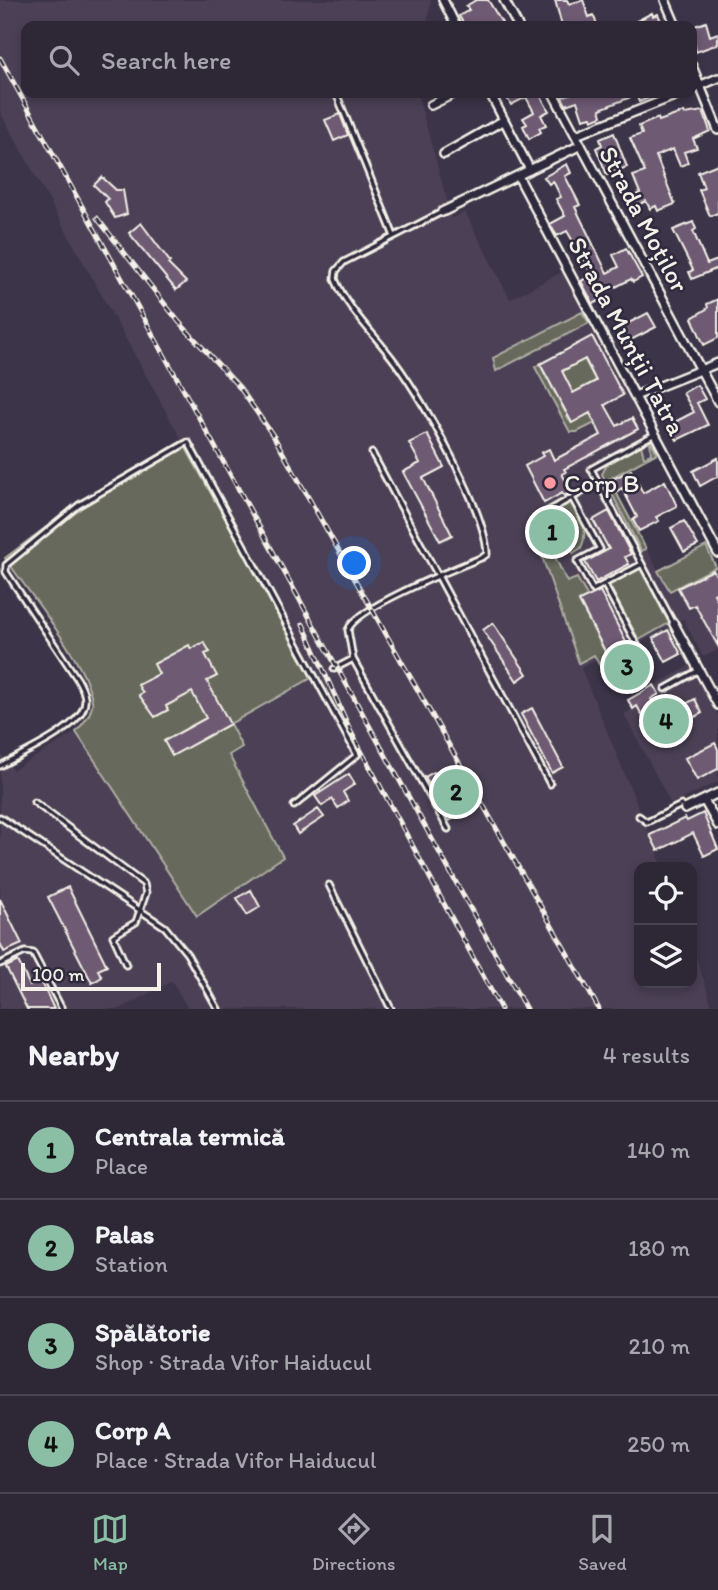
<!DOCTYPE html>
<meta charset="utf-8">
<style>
body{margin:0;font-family:Itim,sans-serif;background:#352f3e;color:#f1f3f6}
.controls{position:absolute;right:21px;bottom:21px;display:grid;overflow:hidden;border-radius:14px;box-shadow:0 4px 10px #0003}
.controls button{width:63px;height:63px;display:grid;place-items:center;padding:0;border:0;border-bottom:2px solid #484451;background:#2d2736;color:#f1f3f6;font:35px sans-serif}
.scale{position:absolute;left:21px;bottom:18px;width:140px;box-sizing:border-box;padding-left:7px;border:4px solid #f4f1e8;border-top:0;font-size:19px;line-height:24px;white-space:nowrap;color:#f4f1e8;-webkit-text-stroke:5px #2f2a3d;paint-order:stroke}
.you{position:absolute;left:355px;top:564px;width:24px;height:24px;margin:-18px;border:5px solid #fff;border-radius:50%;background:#1a73e8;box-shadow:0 0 0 10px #1a73e833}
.badge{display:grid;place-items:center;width:46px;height:46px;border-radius:50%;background:#8abfa5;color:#111;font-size:23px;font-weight:700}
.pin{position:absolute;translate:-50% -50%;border:4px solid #fff;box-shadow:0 2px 7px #0006}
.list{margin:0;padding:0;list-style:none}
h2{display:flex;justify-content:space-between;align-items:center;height:91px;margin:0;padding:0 28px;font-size:30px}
h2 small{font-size:23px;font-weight:400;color:#a7a5ad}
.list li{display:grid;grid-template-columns:46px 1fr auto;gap:21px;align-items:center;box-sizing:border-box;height:98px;padding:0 28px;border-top:2px solid #484451}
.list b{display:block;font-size:26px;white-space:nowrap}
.list p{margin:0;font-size:23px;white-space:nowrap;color:#a7a5ad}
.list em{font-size:23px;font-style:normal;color:#a7a5ad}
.icon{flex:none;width:38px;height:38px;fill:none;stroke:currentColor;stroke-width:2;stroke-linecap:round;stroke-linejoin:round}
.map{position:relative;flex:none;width:718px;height:1009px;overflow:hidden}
.search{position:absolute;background:#2d2736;box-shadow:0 4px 10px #0003;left:21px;right:21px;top:21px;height:77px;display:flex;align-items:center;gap:18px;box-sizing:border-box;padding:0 24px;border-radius:14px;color:#a7a5ad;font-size:26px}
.sheet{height:483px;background:#2d2736}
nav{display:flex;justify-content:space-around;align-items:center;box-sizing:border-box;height:98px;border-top:2px solid #484451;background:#2d2736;font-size:19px;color:#a7a5ad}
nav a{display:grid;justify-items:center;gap:4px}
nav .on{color:#8abfa5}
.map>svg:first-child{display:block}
.built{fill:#4b3f55}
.green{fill:#66695b;stroke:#adada2;stroke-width:2}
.building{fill:#6e5a73;stroke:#f4f1e8;stroke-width:2;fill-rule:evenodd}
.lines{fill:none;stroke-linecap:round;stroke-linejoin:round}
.lane-casing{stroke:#f4f1e8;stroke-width:9}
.street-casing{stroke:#f4f1e8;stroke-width:12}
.lane{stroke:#2f2a3d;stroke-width:3.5}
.street{stroke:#2f2a3d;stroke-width:7}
.rail-casing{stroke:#f4f1e8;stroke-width:5}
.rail{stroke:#2f2a3d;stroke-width:2.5;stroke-dasharray:8;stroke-linecap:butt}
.poi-dot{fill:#ff9aa2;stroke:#2f2a3d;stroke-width:2.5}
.labels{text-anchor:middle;stroke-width:5;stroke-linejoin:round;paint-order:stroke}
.street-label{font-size:26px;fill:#f4f1e8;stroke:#2f2a3d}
.poi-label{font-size:26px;fill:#f4f1e8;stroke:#2f2a3d;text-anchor:start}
</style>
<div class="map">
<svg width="718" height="1009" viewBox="0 0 718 1009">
<rect width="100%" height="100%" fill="#3c3448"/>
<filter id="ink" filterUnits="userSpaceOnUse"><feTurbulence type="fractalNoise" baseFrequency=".0143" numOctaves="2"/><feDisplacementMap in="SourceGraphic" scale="14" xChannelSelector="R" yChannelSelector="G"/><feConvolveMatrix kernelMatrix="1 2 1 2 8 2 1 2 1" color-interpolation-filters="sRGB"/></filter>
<g filter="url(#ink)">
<path class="built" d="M0,0H431L427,26H26V93H417L452,218L465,212L510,299L562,272L657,453L609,479L658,570L706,546L718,570V650L703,657L683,619L640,643L651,666L643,670L616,681L606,662L600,666L596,660L581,668L663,867H639V983H692V944L713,1009H188L172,981L120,1009H0V753L13,770L76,732L197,916L283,856L228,754L230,724L313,677L0,112Z
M691,665L718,715V782L671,804L624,714L633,709L628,700Z"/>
<path class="green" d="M582,312L589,323L496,371L493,358Z
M584,359L596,381L573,393L562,372Z
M540,364L547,379L553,381L550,383L555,393L561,395L558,398L565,412L569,411L567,416L571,423L590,413L595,423L577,432H570L535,367Z
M650,439L657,453L609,479L646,549L641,551L602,474L608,463L641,445L644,457L651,454Z
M182,441L313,677L230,724L242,747L229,755L283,857L197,916L76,732C83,723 94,712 92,700C87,664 27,590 5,558L81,501Z
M571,500C579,516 590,530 581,548L573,553L555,521L541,528L567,582L577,578L588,597L579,602L608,658L634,644L641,658L638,660L635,656L613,667L619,680L616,681L606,663L600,666L594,655L579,663L530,522Z
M706,546L716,567L670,591L658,571Z
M640,568L669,623L639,640L609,585Z"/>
<path class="building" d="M476,0H488L502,23L496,26H465L459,16L469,10L466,6Z
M555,0H567L569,4L583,0L589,17L593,15L598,26H562Z
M652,13L653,16L658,14L663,26H627Z
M706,22L710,36L718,33V44L696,52L692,27Z
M509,93H539L549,111L541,115L546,125L539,128L541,132L529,139L523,126L527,124L523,118L534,112L526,97L511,105L505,95Z
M572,93H661L639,102L636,95L600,109L602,116L592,120L591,117L583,119L577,101L566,105L562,97Z
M703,111L710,131L693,139L697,148L684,152L688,163L680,166L673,149L656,156L675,204L658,211L656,206L650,209L646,201L638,205L634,196L640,193L633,176L645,172L630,138L642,134L639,126L658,118L659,121L684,112L685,114Z
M340,114L348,135L334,141L325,120Z
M614,133L627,167L607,175L596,148L602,145L600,139Z
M567,164L571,173L565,176L580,205L575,207L607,273L619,267L613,255L626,248L642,277L633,282L631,279L600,295L602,299L593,304L581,281L592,275L580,253L567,231L557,236L550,224L565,216L556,199L561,197L553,181L549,184L544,177Z
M718,164V213L710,216L699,190L704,188L698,172Z
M102,177L116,190H123L127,214L115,218L105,202L108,199L94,185Z
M693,222L696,229L693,231L707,264L718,260V268L692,279L689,272L693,270L673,230Z
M141,223L170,262L168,264L186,282L176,290L129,233Z
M718,299V338L704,345L692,318L708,308L707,304Z
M648,313L656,327L625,343L617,329Z
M592,336L623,395L605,405L617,426L632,418L638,429L564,469L566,472L562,474L572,492L564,496L562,493L544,503L525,466L543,456L541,453L549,449L554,460L601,435L590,413L572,423L540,364ZM585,359L596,381L573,393L562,371Z
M697,385L705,399L697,403L708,425L677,440L669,425L694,412L683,393Z
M427,434L444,467L423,478L452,535L440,541L403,472L420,463L409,443Z
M718,458V476L700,486L693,471Z
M631,470L643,493L665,481L677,506L656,517L659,521L639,531L633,520L637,517L622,488L617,491L611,480Z
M609,511L631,554L625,557L629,564L596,582L585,562L609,549L593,520Z
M555,520L563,535L549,543L541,528Z
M684,521L698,545L684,552L671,528Z
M713,570L718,579V592L714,594L718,601V646L695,605L689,608L678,588Z
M600,591L626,642L606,653L579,601Z
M493,623L527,674L517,681L483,630Z
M668,630L681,654L666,662L653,638Z
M204,642L210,652L205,654L217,676L207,681L230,724L172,756L164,741L206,718L192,692L166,706L168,710L155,717L139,695L143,693L138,685L159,674L154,664L189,645L191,649Z
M635,655V666L642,668L619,679L613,667Z
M654,685L659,694L651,699L661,718L695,699L702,713L651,741L643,727L647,724L637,706L633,709L628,700Z
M532,708L563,767L552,773L521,714Z
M715,743L718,749V769L697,780L685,758Z
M434,772L458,816L449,821L425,777Z
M349,774L355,784L343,792L348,801L338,808L332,799L322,806L315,796Z
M318,809L324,817L298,834L293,826Z
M703,813L718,849L704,856L693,833L658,851L650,835L685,818L687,821Z
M68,887L107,966L98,970L102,977L92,983L48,897Z
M251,890L260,907L247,915L237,898Z
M0,899L22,944L4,952L0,943Z
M18,961L30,986L41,981L54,1009H27L6,967Z"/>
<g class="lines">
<defs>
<path id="lane" d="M336,93L394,236
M442,212L344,262L336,271L335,279C347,309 376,336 395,362C422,399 486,510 487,554L483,557C456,568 356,607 348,630L353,659L448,829
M653,435L591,469L674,624
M372,453L550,784
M572,498L600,549L577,561L593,590L604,584
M543,514L598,483
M639,663L645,660L604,584L642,564
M334,669L353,659
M665,689L699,670
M0,766C22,753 84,728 85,701C86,694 81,686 78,680L6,572V565L79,505L188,442L357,755L294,806
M34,802L144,884L146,893L136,922L113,936L126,965
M639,816L647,822L681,805L684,808
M0,817L165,927L187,954L218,1009
M329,885L391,1009
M0,964L25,952L33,953L62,1009"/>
<path id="street" d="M443,0L456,26
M504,0L518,26
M665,0L676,26
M692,66L718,130
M692,89L718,78
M490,93L530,170
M553,93L718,402
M431,105L455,93
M576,135L682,93
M444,154L504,120
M518,176L718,553
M442,212L581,145
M635,396L718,363
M674,624L718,705
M704,800L718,825
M685,809L718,793"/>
</defs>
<use href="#lane" class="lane-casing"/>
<use href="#street" class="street-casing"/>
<use href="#lane" class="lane"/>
<use href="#street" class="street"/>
<defs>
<path id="rail" d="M0,58L526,1009
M97,218L179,322L240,388L274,437L599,1009
M303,624L351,732L501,1009"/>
</defs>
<use href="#rail" class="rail-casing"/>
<use href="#rail" class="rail"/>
</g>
</g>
<circle class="poi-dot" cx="550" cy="483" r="7"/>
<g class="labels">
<g class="street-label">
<text transform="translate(644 219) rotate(62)" y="9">Strada Moților</text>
<text transform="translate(627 336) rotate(62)" y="9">Strada Munții Tatra</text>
</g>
<g class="poi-label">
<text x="564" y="492">Corp B</text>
</g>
</g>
</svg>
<div class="controls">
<button><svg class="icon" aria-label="locate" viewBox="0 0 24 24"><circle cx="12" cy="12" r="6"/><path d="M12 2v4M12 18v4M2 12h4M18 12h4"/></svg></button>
<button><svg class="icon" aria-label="layers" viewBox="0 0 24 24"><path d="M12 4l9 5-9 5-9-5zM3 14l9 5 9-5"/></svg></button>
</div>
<div class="scale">100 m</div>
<div class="you"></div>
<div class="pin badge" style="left:552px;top:532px">1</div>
<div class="pin badge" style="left:456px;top:792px">2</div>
<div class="pin badge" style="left:627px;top:667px">3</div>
<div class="pin badge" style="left:666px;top:721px">4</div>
<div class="search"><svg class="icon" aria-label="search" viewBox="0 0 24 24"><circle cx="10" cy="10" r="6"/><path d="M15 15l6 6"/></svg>Search here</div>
</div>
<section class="sheet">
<h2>Nearby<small>4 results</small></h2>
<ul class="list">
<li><span class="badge">1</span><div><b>Centrala termică</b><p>Place</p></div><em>140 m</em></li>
<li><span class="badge">2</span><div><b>Palas</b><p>Station</p></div><em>180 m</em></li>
<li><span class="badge">3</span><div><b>Spălătorie</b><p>Shop · Strada Vifor Haiducul</p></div><em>210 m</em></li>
<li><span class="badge">4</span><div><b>Corp A</b><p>Place · Strada Vifor Haiducul</p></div><em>250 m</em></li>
</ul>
</section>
<nav>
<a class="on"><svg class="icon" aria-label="map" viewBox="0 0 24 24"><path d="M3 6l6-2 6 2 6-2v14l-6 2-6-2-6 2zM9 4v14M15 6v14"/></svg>Map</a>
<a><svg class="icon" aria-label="directions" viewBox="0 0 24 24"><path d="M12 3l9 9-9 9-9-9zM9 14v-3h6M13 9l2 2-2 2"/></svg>Directions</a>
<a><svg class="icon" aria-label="saved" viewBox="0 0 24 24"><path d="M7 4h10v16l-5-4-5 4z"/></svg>Saved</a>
</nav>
